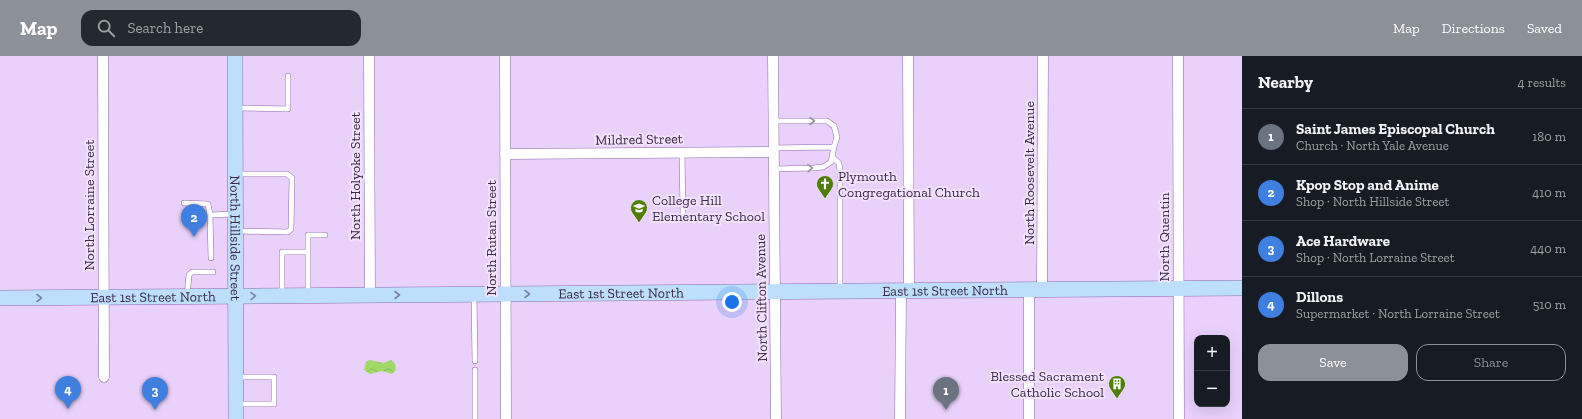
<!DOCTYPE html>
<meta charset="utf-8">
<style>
body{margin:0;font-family:"Zilla Slab",serif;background:#242831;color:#f1f3f6}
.controls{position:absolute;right:12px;bottom:12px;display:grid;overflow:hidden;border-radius:8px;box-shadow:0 4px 16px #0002}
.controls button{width:36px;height:36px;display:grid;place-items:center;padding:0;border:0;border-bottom:1px solid #363941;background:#171b24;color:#f1f3f6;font:20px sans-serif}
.you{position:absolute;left:732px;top:246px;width:14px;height:14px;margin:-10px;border:3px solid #fff;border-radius:50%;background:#1a73e8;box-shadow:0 0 0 6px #1a73e833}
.badge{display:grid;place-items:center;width:26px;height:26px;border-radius:50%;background:#8c9099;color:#fff;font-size:13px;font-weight:700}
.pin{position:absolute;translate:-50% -33px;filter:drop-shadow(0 1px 2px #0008)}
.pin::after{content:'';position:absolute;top:21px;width:14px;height:12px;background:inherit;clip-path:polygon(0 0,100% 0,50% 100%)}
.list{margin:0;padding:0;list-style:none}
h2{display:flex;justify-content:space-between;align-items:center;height:52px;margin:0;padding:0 16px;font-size:17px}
h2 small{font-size:13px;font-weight:400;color:#9ea1a6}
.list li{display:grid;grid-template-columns:26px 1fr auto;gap:12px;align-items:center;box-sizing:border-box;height:56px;padding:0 16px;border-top:1px solid #363941}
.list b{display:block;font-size:15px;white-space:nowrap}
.list p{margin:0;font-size:13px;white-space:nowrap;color:#9ea1a6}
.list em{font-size:13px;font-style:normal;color:#9ea1a6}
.actions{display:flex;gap:8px;padding:12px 16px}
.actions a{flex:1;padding:9px 0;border:1px solid #8c9099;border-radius:12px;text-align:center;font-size:14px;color:#8c9099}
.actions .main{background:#8c9099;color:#fff}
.icon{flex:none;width:22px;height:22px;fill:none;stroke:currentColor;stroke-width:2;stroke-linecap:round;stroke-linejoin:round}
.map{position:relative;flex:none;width:1242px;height:363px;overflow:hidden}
header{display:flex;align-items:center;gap:24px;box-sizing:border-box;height:56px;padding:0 20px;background:#8c9099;color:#fff}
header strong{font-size:19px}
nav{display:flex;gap:22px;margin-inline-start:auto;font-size:14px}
.search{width:280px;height:36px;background:#242831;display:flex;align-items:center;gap:10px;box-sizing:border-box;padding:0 14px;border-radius:12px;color:#9ea1a6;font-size:15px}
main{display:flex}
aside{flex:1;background:#171b24}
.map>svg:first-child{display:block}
.water{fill:url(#water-waves)}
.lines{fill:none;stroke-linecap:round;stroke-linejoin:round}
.lane-casing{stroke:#906aaa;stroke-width:6}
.street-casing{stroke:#906aaa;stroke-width:11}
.secondary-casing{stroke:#906aaa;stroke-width:16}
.lane{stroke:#fff;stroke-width:5}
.street{stroke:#fff;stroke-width:10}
.secondary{stroke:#bedffc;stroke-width:15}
.oneway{stroke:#9c94a2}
.oneway2{stroke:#7c84a0}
.labels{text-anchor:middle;stroke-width:4;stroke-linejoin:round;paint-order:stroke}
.street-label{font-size:14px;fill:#3a2a45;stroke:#f2e2fe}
.poi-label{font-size:14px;fill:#3a2a45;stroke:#f2e2fe;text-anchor:start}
</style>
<header>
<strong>Map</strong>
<div class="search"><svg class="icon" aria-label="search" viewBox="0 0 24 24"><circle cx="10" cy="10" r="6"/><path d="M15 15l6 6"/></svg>Search here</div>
<nav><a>Map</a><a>Directions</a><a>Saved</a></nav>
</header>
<main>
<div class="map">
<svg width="1242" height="363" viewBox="0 0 1242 363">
<defs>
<pattern id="water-waves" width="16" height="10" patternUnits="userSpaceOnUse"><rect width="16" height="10" fill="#a1d969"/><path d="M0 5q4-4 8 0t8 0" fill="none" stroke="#8bba5c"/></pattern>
</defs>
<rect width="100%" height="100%" fill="#e9d1fb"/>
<path class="water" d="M370,304L383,307L391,304L395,308L396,314L392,318L382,315L370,318L364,314L366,306Z"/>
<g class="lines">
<defs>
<path id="lane" d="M237,52L288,53V20
M773,65H827L834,70L837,81L834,91L773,92
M682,97L683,158
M833,102L839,107L840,115V234
M773,113L813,112L823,111L831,106L834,91
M236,118H287L292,122L291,173L288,176L236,175
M184,147L208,148L210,159
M211,202L210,159L234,158
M282,239V196H308
M308,239V179H325
M474,239L475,305
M187,240L189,219L192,216H213
M475,314V363
M237,348H274V321H238"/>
<path id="street" d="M103,0L104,321
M369,0L370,239
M505,0L506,363
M773,0L776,363
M908,0L909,235
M1178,0L1179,363
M505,98L772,96
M1042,233L1043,0
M900,363L901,235
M1029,363V234"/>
<g id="secondary">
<path id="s1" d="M235,0L236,363"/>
<path id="s2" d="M0,242L1242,232"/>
</g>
</defs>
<use href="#lane" class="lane-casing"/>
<use href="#street" class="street-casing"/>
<use href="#secondary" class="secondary-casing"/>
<use href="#lane" class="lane"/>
<use href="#street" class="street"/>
<use href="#secondary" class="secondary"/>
</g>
<defs><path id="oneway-chevron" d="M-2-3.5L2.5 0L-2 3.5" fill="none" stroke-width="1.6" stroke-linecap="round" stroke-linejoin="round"/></defs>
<g class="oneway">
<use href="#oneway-chevron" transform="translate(812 65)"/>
<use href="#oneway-chevron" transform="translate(810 112) rotate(-3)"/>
</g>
<g class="oneway2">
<use href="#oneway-chevron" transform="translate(527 238)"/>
<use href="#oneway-chevron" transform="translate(397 239)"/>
<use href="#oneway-chevron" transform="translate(253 240) rotate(-1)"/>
<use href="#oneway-chevron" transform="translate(39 242)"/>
</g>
<defs>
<symbol id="church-pin" viewBox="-11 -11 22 30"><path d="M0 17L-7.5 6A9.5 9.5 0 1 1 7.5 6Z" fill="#4f7e08" stroke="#f2e2fe"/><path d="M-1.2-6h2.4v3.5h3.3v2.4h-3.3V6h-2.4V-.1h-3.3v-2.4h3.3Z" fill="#fff"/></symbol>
<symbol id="school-pin" viewBox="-11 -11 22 30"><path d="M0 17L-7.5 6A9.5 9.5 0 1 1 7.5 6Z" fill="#4f7e08" stroke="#f2e2fe"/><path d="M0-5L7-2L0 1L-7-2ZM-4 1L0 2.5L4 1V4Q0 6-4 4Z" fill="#fff"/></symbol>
<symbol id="building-pin" viewBox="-11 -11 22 30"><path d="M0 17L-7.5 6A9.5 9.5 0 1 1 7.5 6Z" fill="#4f7e08" stroke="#f2e2fe"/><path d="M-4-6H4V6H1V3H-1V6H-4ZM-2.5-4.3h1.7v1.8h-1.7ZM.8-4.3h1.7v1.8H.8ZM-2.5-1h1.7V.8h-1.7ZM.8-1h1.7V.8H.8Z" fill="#fff"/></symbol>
</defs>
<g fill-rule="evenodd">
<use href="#church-pin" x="815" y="118" width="20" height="27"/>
<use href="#school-pin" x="629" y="142" width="20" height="27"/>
<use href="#building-pin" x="1107" y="318" width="20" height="27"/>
</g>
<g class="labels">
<g class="street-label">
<text transform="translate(639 83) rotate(-1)" y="5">Mildred Street</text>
<text transform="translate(1029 117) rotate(-90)" y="5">North Roosevelt Avenue</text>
<text transform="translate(355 120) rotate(-90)" y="5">North Holyoke Street</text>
<text transform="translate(89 149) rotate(-90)" y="5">North Lorraine Street</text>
<text transform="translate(1164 181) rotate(-90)" y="5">North Quentin</text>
<text dy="5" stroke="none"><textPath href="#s1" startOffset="182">North Hillside Street</textPath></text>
<text transform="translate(491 182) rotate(-90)" y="5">North Rutan Street</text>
<text dy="5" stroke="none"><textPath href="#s2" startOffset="945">East 1st Street North</textPath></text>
<text dy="5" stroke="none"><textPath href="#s2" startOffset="621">East 1st Street North</textPath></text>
<text dy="5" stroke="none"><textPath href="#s2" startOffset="153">East 1st Street North</textPath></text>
<text transform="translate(761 242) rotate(-91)" y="5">North Clifton Avenue</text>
</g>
<g class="poi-label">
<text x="838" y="125">Plymouth<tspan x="838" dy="16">Congregational Church</tspan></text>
<text x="652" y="149">College Hill<tspan x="652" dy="16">Elementary School</tspan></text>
<text x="1104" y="325" text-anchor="end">Blessed Sacrament<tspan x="1104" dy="16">Catholic School</tspan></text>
</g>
</g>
</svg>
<div class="controls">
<button>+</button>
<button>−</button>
</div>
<div class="you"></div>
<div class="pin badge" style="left:946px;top:354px;background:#6b7280">1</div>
<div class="pin badge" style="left:194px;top:181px;background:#3f7fe0">2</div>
<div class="pin badge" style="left:155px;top:354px;background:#3f7fe0">3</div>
<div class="pin badge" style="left:68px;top:353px;background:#3f7fe0">4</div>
</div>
<aside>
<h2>Nearby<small>4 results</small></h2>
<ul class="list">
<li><span class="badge" style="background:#6b7280">1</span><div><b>Saint James Episcopal Church</b><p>Church · North Yale Avenue</p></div><em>180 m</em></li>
<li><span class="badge" style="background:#3f7fe0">2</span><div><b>Kpop Stop and Anime</b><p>Shop · North Hillside Street</p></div><em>410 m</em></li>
<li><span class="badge" style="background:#3f7fe0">3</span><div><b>Ace Hardware</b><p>Shop · North Lorraine Street</p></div><em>440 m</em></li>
<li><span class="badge" style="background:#3f7fe0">4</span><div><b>Dillons</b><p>Supermarket · North Lorraine Street</p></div><em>510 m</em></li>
</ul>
<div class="actions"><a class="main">Save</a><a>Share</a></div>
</aside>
</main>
